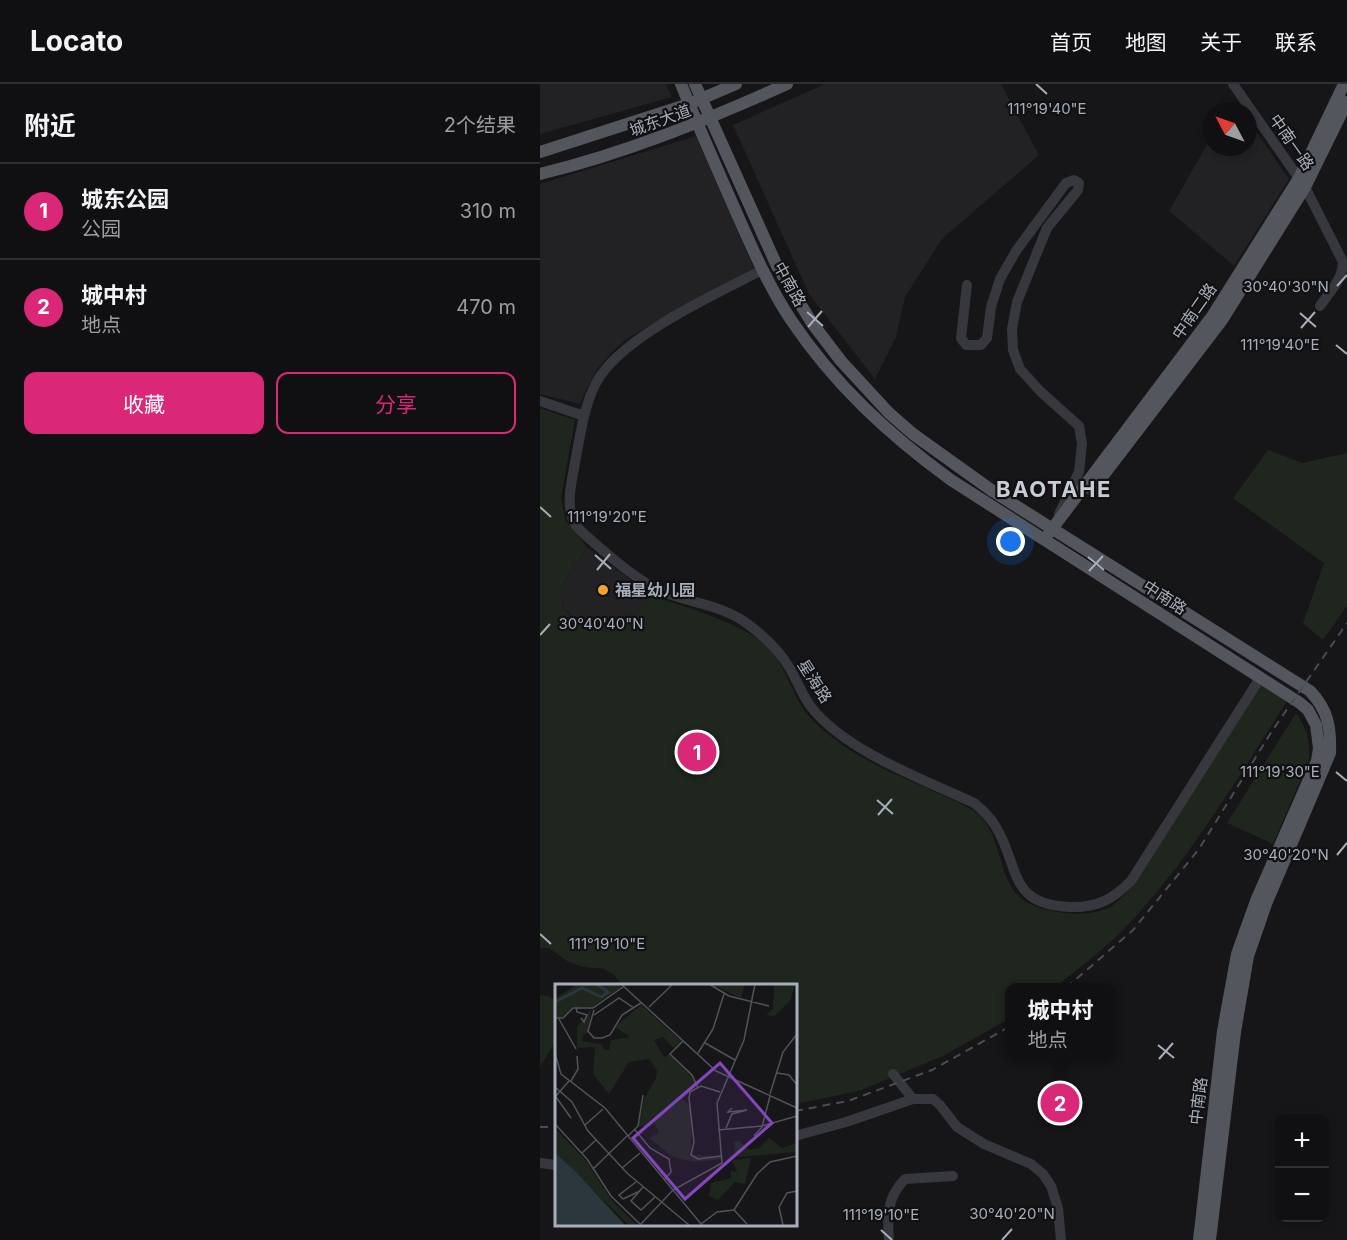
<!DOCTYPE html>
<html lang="zh">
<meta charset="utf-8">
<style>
body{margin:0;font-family:Inter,"Noto Sans SC",sans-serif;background:#19191b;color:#f1f3f6}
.controls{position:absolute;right:18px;bottom:18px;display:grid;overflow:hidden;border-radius:12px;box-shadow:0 3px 9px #0003}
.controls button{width:54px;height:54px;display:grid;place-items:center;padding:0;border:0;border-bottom:2px solid #303032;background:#101012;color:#f1f3f6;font:30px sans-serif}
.compass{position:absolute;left:663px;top:18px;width:54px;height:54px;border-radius:50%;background:#101012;box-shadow:0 3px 9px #0003;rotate:311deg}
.you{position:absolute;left:471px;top:458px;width:21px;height:21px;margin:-15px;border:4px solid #fff;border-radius:50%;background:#1a73e8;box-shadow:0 0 0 9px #1a73e833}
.badge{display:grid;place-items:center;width:39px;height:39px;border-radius:50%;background:#db2777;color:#fff;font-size:20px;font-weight:700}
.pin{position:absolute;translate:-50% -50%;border:3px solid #fff;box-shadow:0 2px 6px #0006}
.popup{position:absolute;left:465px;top:899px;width:111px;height:78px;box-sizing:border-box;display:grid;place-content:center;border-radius:12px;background:#101012;filter:drop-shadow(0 2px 4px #0005);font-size:20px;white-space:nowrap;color:#9c9d9f}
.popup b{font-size:22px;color:#f1f3f6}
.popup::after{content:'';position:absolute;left:50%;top:100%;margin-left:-12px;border:12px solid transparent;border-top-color:#101012}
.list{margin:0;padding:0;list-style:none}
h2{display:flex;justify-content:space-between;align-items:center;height:78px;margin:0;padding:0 24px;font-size:26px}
h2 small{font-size:20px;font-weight:400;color:#9c9d9f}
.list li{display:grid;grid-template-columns:39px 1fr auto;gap:18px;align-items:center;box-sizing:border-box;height:96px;padding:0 24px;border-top:2px solid #303032}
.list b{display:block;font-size:22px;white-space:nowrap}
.list p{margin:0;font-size:20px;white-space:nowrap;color:#9c9d9f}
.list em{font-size:20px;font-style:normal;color:#9c9d9f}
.actions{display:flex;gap:12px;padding:18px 24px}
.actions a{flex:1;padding:14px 0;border:2px solid #db2777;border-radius:12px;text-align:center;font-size:21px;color:#db2777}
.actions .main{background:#db2777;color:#fff}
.map{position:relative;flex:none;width:807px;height:1156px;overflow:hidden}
header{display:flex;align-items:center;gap:36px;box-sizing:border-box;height:84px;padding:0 30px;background:#101012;border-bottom:2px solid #303032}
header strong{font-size:28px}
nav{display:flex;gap:33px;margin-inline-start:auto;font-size:21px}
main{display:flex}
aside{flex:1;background:#101012}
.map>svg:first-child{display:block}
.built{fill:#222225}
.green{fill:#1e261e}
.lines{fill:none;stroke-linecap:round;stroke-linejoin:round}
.minor{stroke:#37383d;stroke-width:10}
.major{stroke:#53565c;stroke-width:12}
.rail{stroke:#4a4c52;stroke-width:2;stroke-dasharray:8 6;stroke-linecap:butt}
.ticks{fill:none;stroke:#a7aeb9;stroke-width:2}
.poi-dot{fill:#faa32c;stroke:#111113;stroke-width:2}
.labels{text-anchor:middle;stroke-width:4.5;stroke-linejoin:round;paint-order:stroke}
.street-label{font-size:16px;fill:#a7aeb9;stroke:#111113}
.poi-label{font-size:16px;font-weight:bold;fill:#a7aeb9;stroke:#111113;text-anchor:start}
.district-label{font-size:22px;font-weight:bold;letter-spacing:1.5px;fill:#c8cdd4;stroke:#111113}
.inset-river{fill:none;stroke:#2b363d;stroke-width:3}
.inset-road{fill:none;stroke:#505358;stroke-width:1.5}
.view{fill:#8446be;fill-opacity:0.15;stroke:#8446be;stroke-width:3}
.inset-edge{fill:none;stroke:#a7aeb9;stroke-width:3}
.ticks-label{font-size:15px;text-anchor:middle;fill:#a7aeb9;stroke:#111113;stroke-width:4.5;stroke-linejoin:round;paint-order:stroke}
</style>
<header>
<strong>Locato</strong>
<nav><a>首页</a><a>地图</a><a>关于</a><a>联系</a></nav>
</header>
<main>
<aside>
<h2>附近<small>2个结果</small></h2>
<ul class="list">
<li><span class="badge">1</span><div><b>城东公园</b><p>公园</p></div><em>310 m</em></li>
<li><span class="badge">2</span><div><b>城中村</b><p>地点</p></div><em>470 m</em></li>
</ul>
<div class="actions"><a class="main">收藏</a><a>分享</a></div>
</aside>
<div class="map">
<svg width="807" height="1156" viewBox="0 0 807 1156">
<rect width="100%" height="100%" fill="#161618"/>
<path class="built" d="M0,0H126L132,13L0,50Z
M285,0H461L499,71L402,155L365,213L356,253L335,295L269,210L193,41Z
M708,36L749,95L694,182L629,127L672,52V63H708Z
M156,52L214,184L160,212L86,255L68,272L56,287L46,306L40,320L0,310V100Z
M47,463L112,512L87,540L67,548L42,541L24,525L21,515L22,501Z"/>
<path class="green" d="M0,324L35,336L21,414L26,437L47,463L22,501L21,515L24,526L42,541L67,548L87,539L112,512C145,523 214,542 234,570C246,587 252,608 264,626C273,639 291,653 304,662C334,683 370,696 402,711C415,717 431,723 441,733C464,757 457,802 488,819C510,830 549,835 572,822C583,814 592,803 600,792L719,600L747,617C697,695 649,777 585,844C564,866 539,884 515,903L469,904V935L405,971L319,1007L255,1020V901H82L74,891L64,885L43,883L27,877L9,864H0Z
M728,366L762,379L807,369V522L783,556L763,539L784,479L693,414Z
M756,629C767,644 770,657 769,676L733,760L687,739Z
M0,911L8,912L16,917V956L0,983Z"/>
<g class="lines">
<path class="minor" d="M693,0L765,103L803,178C803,195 789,209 780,222
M222,186C176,210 80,253 56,299C44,322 41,348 36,373C33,393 24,421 35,440C40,448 57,461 65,468C80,481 98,496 117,505C146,519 183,520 209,541C225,553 239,566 249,583C257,596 262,611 271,623C307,668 383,695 434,719C443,726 450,733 456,743C480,783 468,821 530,823C557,824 573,815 591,797L720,594
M427,201L421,254L426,261H441L447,254L451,223L460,195L476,167L526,99L534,96L539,99L538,106L507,144L477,218L472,245L473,266L480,285L501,308L539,342L542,360L539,388L519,430
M0,317L44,332
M353,990L373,1015
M255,1052L306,1038L373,1015H393L400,1021L417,1043L444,1060L491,1080L503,1090L511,1102L518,1124L521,1156
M0,1079L16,1081
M349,1156C347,1132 347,1113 365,1095L413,1092"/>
<path class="major" d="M141,0C159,44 178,87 197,130C213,166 229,203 251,236C294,300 348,350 411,396L760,619L768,626L776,641L779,664L777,677L716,817L697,870L683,947L659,1156
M155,0L237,182L272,239L301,277L349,329L373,350L454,408L770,607C788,626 791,643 790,669L726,820L708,872L695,948L670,1156
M0,68L149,20L196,0
M0,90C86,69 167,36 247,0
M552,406L682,236L765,103L807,18
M509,449L673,231L759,94L804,0"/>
<path class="rail" d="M526,904L593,846L659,765L732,647L807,539
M255,1027L308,1017L392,986L469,943
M0,1043H16"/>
</g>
<path class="ticks" d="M496,0L507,10M797,202L807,191M267,228L283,242M760,229L776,243M268,243L282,227M761,244L775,228M796,261L807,270M0,423L11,433M55,471L71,485M548,473L564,486M57,486L70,470M549,487L563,472M0,551L10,540M796,688L807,697M337,716L353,730M338,731L352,715M797,771L807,759M0,850L11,860M618,961L634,974M619,975L633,959M341,1146L352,1156M462,1156L472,1145"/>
<circle class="poi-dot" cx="63" cy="506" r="6"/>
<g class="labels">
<g class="street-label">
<text transform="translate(120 36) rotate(-20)" y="6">城东大道</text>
<text transform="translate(752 58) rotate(55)" y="6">中南一路</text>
<text transform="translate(250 200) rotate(61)" y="6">中南路</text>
<text transform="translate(654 227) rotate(-55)" y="6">中南二路</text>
<text transform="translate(625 513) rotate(33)" y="6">中南路</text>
<text transform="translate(275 597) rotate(57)" y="6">星海路</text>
<text transform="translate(658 1017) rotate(-83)" y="6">中南路</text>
</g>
<g class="poi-label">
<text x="75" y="512">福星幼儿园</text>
</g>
<g class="district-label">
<text x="514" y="413">BAOTAHE</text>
</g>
</g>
<g transform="translate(15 900)">
<rect width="242" height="242" fill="#161618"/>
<path d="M22,0H64L66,4L37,23H18L7,33H0V15ZM190,0L186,14L158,1ZM240,0L235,17L219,32L211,31L218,25L219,1ZM86,21L126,57L119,64L108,53L99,56L109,73L114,70L136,92L142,103L127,115L134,121L137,133L136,171L167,172V175L139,178L118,173L94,154L104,149L97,133L96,142L83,143L89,115L101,94L102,87L94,75L74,78L54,110L38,90L40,63L22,64V43L36,25L33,49L28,50L27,57L47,60L49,66H54L56,56L75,53L60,43ZM0,144L31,177L57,217L82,241H74L1,171ZM214,154L227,164L241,159V168L174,174L180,169L179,158L185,157L194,166L204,164ZM196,174L190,200L180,198L163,216L154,212L156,199L176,194V187L182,188L177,176Z" fill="#1e261e"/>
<path d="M0,169L21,188L70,241H0Z" fill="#2b363d"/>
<path class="inset-river" d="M0,18L27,4L46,13L53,8L42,0M0,202L39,241M0,208L27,241"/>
<path class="inset-road" d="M66,0L161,87L242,124M154,0L174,12L214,22M21,23L22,28L32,31L29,38L26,34M94,23L118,0M39,26L33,47L39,54H47L55,51L67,31L86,19M39,31L64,14L79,24M0,34H8L18,24H38L68,3M4,35L21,65M128,57L115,70L137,91L143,104M150,59L180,76M0,69L6,90L50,124L147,241M143,69L158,45L169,10M222,89L234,91L242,101M16,97L23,85L22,72M0,103L17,118L33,147L72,189L134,241M165,108L146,102L135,108L134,114L139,158L136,171L143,175L166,172M215,110L228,68L242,50M0,113L14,97M1,113L16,134M0,140L32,175L56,212L86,241M30,141L48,125M171,144L177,130L192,126L173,128L177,124M80,146L95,164L114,175L116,188L110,195M163,146L207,142L242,132M73,152L83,142L88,111M199,152L207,143L215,112M27,169L41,156M67,184L85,169M38,185L72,152M88,203L76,217L86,226L100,213M68,215L64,211L81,198M68,215L85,207M146,240L162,228L179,226M192,240L179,226L202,190L215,178L242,172M85,241L118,206L167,179L162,119L189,56L200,0M228,241L224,223L232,209L242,207"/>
<path class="view" d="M165,79L217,139L130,215L78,154Z"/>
<rect width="242" height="242" class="inset-edge"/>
</g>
<g class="ticks-label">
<text x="507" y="30">111°19'40"E</text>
<text x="746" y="208">30°40'30"N</text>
<text x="740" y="266">111°19'40"E</text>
<text x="67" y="438">111°19'20"E</text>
<text x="61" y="545">30°40'40"N</text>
<text x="740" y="693">111°19'30"E</text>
<text x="746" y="776">30°40'20"N</text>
<text x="67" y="865">111°19'10"E</text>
<text x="472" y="1135">30°40'20"N</text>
<text x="341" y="1136">111°19'10"E</text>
</g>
</svg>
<div class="controls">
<button>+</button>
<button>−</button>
</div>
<svg class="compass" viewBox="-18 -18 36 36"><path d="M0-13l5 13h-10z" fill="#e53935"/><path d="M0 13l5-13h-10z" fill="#9c9d9f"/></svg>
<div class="you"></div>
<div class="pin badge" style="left:157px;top:668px">1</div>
<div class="pin badge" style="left:520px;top:1019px">2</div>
<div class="popup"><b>城中村</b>地点</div>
</div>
</main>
